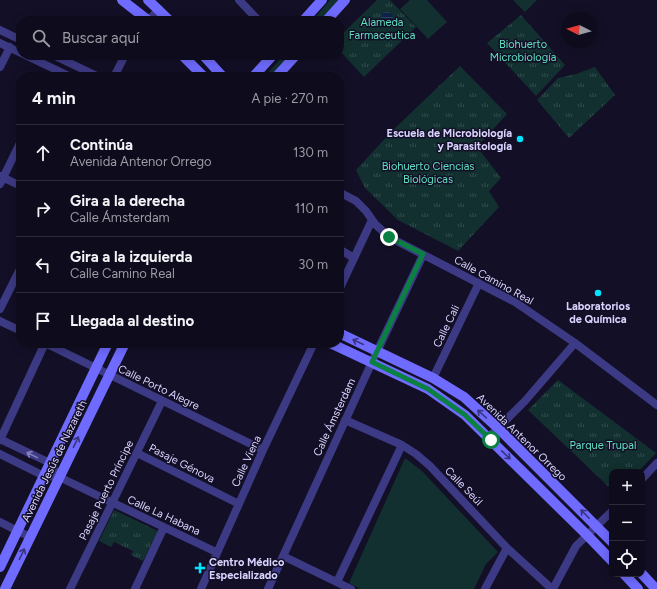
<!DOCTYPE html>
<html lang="es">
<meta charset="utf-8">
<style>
body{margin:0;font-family:Figtree,sans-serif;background:#1c1929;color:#f1f3f6}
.controls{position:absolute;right:12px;bottom:12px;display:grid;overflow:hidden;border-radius:8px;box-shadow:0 2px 10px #0003}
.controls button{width:36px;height:36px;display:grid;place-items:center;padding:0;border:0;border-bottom:1px solid #2e2b3b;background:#0e0b1c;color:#f1f3f6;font:20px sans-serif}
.compass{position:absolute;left:561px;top:12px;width:36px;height:36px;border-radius:50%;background:#0e0b1c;box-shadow:0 2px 10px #0003;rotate:276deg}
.stop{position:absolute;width:12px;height:12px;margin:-9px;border:3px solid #0b8043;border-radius:50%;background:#fff}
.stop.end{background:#0b8043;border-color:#fff;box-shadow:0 1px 4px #0008}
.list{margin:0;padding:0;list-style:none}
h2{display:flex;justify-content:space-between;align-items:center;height:52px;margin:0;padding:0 16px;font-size:17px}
h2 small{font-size:13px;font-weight:400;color:#9b9ba3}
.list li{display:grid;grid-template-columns:26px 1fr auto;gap:12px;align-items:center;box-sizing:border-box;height:56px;padding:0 16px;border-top:1px solid #2e2b3b}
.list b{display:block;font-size:15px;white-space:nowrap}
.list p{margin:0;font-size:13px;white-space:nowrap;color:#9b9ba3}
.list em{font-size:13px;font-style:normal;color:#9b9ba3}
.icon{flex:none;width:22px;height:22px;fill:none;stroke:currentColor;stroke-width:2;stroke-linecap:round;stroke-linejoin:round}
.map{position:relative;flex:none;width:657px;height:589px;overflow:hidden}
.search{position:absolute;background:#0e0b1c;box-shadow:0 2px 10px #0003;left:16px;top:16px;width:328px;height:44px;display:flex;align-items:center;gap:10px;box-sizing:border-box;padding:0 14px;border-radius:16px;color:#9b9ba3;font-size:15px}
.panel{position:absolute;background:#0e0b1c;box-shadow:0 2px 10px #0003;left:16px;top:72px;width:328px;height:276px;border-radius:16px}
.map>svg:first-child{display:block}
.grass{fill:#12302f}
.park{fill:url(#park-tufts)}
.water{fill:url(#water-rules)}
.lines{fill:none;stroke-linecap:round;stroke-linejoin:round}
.street{stroke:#3d3a85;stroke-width:8}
.secondary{stroke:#6f6bff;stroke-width:10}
.oneway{stroke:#38347d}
.oneway2{stroke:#837fbc}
.route{stroke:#0b8043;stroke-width:5}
.poi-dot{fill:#00e5ff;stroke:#130f26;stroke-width:1.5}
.labels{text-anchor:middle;stroke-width:3;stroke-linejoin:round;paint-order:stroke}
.park-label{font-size:11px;fill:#5fe0c0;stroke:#130f26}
.poi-label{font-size:11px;font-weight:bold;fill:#d9d4ff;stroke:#130f26;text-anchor:end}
.street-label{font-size:11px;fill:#d9d4ff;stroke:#130f26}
</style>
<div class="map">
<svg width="657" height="589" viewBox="0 0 657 589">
<defs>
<pattern id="park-tufts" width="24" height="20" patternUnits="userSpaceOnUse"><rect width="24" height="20" fill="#12302f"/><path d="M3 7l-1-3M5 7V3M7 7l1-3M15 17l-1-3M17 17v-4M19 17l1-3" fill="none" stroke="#344d4e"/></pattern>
<pattern id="water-rules" width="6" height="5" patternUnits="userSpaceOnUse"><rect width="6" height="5" fill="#0c2248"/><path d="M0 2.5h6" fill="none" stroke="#2f4163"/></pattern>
</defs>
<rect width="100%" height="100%" fill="#130f26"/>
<path class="grass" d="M330,0H339L321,21H312Z
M410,0H427L447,22L428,39L400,9Z
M513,0H537L525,12Z
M284,55L288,59L271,77H264Z
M405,458L422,471L498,552L486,564L474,589H360L349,583Z"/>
<path class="park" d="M377,0H390L416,27L364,77L339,50V37Z
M521,15L565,65L536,96L487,43Z
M460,66L507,114L477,147L501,178L489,191L499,207L458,251L398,220L365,188L356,170L392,131Z
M595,67L615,95L569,138L537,100L558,78L576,74Z
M558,380L656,453L638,472H612V490L528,410Z
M114,510L158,531L143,561L131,555L133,551L114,542L111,547L99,541Z"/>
<path class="water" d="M381 18a6 6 0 1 1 12 0a6 6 0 1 1-12 0Z"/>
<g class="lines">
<path class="street" d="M239,0L259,21
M148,21L159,9
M0,30L21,40
M0,43L21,53
M25,55L71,77
M53,55L99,77
M0,67L10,47
M114,77L125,55
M0,176L21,186
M0,184L21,141
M339,192L356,201L366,211L375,224L389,237L515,302L575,343L657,405
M339,249L354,258
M339,290L372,220
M0,309L21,267
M0,321L21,331
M45,343L263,450
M433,378L479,283
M345,420L402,445L416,454L430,466L507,548L552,589
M488,438L525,401L575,343
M0,439L50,463L59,477
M0,440L45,343
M137,453L239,504
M0,454L44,476L59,477L216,552
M642,479L657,463
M0,522L30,537
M283,556L351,589
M337,582L402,445
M70,589L162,401
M135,589L164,527
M201,589L263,450L314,343
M268,589L372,362L423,255
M485,589L507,548
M553,589L576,546L612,511"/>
<path class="secondary" d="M122,0L149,21
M148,0L170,21
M303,21L322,0
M326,21L345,0
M182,55L204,77
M203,55L223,77
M253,77L273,55
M276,77L296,55
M339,333L433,378L464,397L498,428L612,542
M330,343L428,389L465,415L587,535L612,561
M0,567L108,343
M624,574L638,589
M642,574L656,589
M5,589L125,343"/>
</g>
<defs><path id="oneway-shaft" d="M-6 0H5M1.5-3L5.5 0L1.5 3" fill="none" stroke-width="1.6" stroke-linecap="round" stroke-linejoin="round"/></defs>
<g class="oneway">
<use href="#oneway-shaft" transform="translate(358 342) rotate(-155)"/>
<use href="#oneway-shaft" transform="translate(482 414) rotate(-138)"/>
<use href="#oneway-shaft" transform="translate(76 442) rotate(-64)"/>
<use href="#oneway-shaft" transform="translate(506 455) rotate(44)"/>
<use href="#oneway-shaft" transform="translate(585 514) rotate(-135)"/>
<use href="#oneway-shaft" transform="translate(22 554) rotate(-64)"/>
</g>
<use class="oneway2" href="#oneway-shaft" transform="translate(32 455) rotate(-154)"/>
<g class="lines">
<path class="route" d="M389,237L423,254L372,362L428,389L465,415L491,440"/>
</g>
<g class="poi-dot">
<circle cx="520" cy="139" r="4"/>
<circle cx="598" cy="293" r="4"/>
<path d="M198 562h4v4h4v4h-4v4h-4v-4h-4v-4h4z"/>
</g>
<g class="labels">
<g class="park-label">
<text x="382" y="26">Alameda<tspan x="382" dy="13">Farmaceutica</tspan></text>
<text x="523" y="48">Biohuerto<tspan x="523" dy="13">Microbiología</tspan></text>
<text x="428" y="170">Biohuerto Ciencias<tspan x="428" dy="13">Biológicas</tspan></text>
<text x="603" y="449">Parque Trupal</text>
</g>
<g class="poi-label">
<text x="512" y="137">Escuela de Microbiología<tspan x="512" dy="13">y Parasitología</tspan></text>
<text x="598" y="310" text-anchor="middle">Laboratorios<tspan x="598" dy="13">de Química</tspan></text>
<text x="209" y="566" text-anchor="start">Centro Médico<tspan x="209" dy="13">Especializado</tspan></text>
</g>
<g class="street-label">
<text transform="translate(494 280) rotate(29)" y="4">Calle Camino Real</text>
<text transform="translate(446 326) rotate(-64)" y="4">Calle Cali</text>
<text transform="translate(159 387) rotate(26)" y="4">Calle Porto Alegre</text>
<text transform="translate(334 417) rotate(-65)" y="4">Calle Ámsterdam</text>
<text transform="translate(522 437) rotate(44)" y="4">Avenida Antenor Orrego</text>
<text transform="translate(54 461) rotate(-64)" y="4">Avenida Jesús de Nazareth</text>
<text transform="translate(246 461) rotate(-65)" y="4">Calle Viena</text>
<text transform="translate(182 463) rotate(27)" y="4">Pasaje Génova</text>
<text transform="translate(464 486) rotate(46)" y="4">Calle Seúl</text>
<text transform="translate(106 490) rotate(-64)" y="4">Pasaje Puerto Príncipe</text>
<text transform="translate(164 515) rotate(25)" y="4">Calle La Habana</text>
</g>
</g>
</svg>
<div class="controls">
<button>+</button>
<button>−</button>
<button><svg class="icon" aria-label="locate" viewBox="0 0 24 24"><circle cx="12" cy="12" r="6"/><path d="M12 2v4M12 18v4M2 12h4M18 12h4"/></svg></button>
</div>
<svg class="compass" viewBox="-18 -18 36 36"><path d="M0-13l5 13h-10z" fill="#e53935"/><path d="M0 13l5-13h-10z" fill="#9b9ba3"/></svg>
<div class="stop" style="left:491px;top:440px"></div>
<div class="stop end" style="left:389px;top:237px"></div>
<div class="search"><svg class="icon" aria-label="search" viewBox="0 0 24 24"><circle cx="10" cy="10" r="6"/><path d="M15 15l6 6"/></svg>Buscar aquí</div>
<section class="panel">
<h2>4 min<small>A pie · 270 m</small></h2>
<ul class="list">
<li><svg class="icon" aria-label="ahead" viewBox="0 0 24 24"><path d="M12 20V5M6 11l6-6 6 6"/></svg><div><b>Continúa</b><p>Avenida Antenor Orrego</p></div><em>130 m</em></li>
<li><svg class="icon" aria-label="right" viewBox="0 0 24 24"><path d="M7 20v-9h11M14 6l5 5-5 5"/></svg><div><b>Gira a la derecha</b><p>Calle Ámsterdam</p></div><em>110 m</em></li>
<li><svg class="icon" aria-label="left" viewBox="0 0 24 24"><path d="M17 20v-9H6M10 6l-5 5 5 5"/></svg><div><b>Gira a la izquierda</b><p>Calle Camino Real</p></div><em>30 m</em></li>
<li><svg class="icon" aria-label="arrive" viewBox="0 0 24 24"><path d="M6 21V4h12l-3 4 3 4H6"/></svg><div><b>Llegada al destino</b></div></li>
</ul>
</section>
</div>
